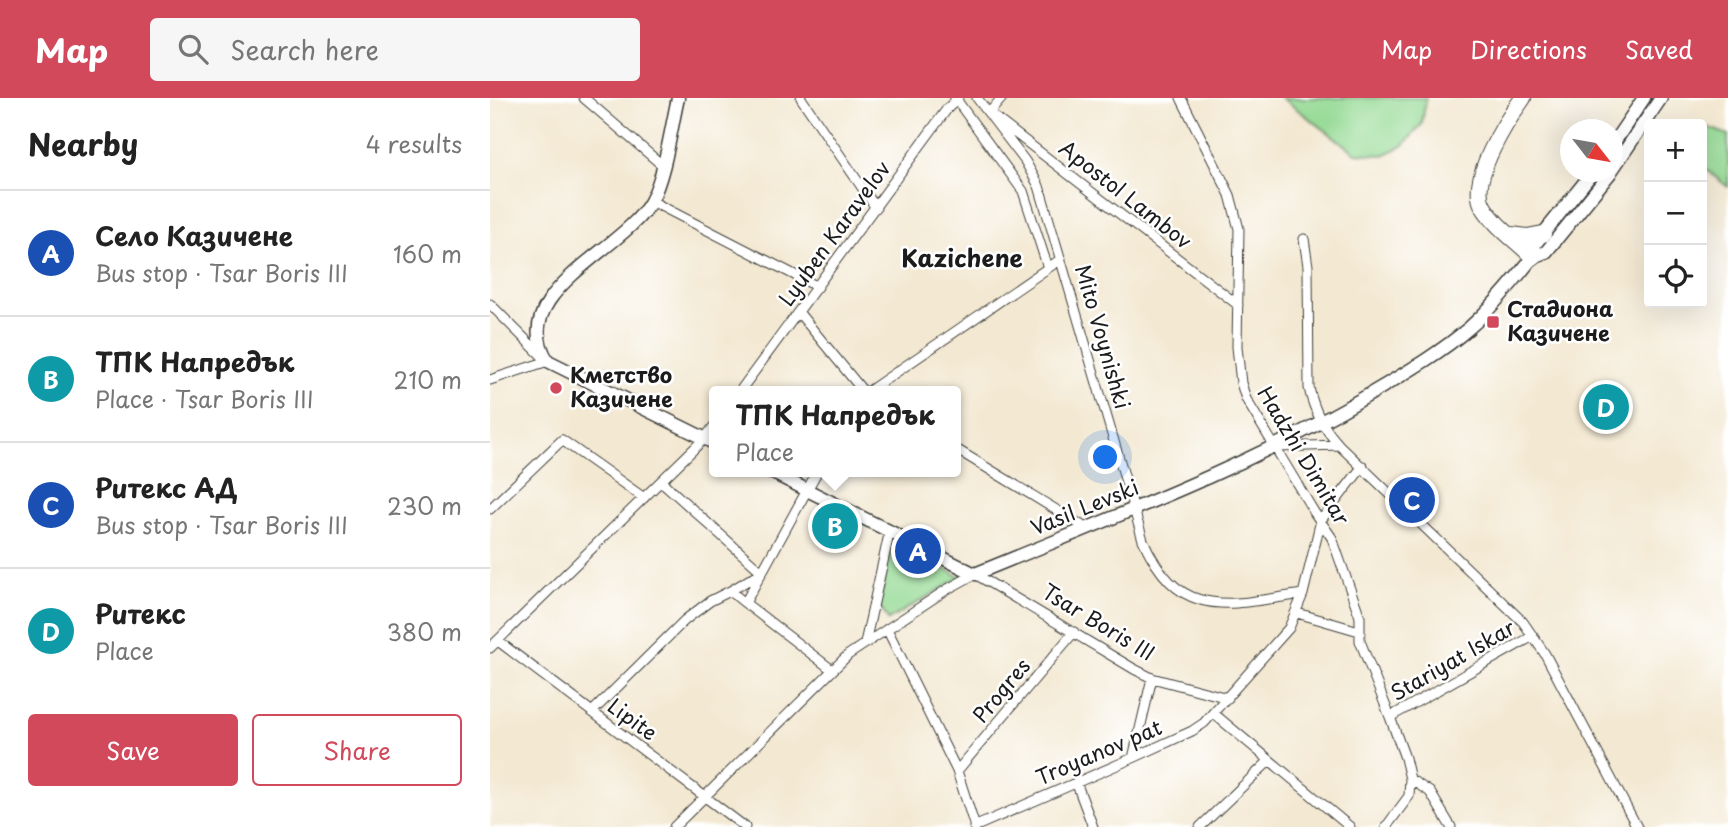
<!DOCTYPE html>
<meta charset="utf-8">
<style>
body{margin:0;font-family:"Playpen Sans",sans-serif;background:#f6f6f6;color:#222}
.controls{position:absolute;right:21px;top:21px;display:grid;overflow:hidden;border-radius:7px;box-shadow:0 7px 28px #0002}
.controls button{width:63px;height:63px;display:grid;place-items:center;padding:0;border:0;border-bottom:2px solid #e0e0e0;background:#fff;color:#222;font:35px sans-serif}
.compass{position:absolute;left:1070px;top:21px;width:63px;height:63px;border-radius:50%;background:#fff;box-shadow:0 7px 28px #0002;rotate:121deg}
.you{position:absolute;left:616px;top:360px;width:24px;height:24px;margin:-18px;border:5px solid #fff;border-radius:50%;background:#1a73e8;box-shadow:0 0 0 10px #1a73e833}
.badge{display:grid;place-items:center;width:46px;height:46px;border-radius:50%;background:#d1495b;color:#fff;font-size:23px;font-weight:700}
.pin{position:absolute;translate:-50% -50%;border:4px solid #fff;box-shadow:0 2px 7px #0006}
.popup{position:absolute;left:219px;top:288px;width:252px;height:91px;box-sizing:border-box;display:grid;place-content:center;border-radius:7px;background:#fff;filter:drop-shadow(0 2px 5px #0005);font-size:23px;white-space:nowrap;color:#767676}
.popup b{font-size:26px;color:#222}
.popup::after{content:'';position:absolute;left:50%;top:100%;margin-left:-14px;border:14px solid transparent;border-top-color:#fff}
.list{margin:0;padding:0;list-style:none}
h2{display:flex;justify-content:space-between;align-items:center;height:91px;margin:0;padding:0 28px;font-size:30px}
h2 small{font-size:23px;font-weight:400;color:#767676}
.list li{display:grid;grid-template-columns:46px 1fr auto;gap:21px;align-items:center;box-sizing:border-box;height:126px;padding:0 28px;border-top:2px solid #e0e0e0}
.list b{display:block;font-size:26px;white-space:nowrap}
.list p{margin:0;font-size:23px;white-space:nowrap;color:#767676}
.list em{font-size:23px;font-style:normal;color:#767676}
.actions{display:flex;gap:14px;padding:21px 28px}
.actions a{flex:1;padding:16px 0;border:2px solid #d1495b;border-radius:7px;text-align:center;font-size:24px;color:#d1495b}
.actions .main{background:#d1495b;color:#fff}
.icon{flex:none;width:38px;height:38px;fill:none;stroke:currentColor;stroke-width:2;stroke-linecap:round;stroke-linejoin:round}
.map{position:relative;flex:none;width:1238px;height:729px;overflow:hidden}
header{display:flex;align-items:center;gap:42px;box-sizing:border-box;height:98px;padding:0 35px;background:#d1495b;color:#fff}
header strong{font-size:33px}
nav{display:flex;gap:38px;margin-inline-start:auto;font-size:24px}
.search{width:490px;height:63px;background:#f6f6f6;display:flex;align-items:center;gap:18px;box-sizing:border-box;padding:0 24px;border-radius:7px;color:#767676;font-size:26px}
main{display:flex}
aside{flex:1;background:#fff}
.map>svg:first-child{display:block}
.green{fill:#93d992;stroke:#587a57;stroke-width:2}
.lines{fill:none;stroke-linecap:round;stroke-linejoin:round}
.minor-casing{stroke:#3c3b37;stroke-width:11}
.tertiary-casing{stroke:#3c3b37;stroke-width:15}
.trunk-casing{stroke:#3c3b37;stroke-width:18}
.minor{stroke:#fff;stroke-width:9}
.tertiary{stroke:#fff;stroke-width:12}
.trunk{stroke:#fff;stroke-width:16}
.poi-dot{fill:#d1495b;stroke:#fff;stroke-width:2.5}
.labels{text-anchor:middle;stroke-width:5;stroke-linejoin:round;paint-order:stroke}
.street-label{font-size:21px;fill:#1c1c1c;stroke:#fff}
.poi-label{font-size:21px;font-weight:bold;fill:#1c1c1c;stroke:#fff;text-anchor:start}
.quarter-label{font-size:24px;font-weight:bold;fill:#1c1c1c;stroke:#fff}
</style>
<header>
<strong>Map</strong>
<div class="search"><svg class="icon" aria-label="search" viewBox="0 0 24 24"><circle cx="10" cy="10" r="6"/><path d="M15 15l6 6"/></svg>Search here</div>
<nav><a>Map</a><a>Directions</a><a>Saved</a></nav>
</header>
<main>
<aside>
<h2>Nearby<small>4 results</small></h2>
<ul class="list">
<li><span class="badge" style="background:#1a4fb4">A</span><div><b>Село Казичене</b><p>Bus stop · Tsar Boris III</p></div><em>160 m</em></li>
<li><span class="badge" style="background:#0f9aa8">B</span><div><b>ТПК Напредък</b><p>Place · Tsar Boris III</p></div><em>210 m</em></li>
<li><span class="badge" style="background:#1a4fb4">C</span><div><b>Ритекс АД</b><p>Bus stop · Tsar Boris III</p></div><em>230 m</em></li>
<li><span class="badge" style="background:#0f9aa8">D</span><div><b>Ритекс</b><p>Place</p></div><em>380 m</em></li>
</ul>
<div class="actions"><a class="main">Save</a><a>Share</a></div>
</aside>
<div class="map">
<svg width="1238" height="729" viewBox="0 0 1238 729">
<rect width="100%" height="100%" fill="#fff"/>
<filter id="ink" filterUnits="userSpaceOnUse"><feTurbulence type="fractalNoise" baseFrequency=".0143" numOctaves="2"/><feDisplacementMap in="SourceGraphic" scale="14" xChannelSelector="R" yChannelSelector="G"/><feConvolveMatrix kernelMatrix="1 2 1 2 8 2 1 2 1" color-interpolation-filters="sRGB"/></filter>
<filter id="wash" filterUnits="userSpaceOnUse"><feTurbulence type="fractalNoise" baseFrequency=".00686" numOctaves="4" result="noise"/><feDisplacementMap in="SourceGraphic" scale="28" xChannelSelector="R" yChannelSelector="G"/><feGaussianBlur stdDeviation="1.57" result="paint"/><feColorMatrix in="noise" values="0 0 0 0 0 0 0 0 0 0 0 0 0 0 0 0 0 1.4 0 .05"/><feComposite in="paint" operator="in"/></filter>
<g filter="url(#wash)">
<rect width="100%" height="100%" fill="#f3e8d1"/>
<path class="green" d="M792,0H936L932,26L913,48L893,57L866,55Z
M1212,27L1238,37V89L1212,68Z
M403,444L471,479L398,522L389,506Z"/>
</g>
<g filter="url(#ink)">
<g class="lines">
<defs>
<path id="minor" d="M94,0L172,67
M311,0L386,110
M465,0L533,93L558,170
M487,0L535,63L549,88L653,442C690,525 739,506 813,496
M512,0L499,15L748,207
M691,0L740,97L749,131L747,249L751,285L756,301L824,414L842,440L870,519V543L900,619L915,660L920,681L940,694L961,729
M161,103L328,189
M814,141L818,168L819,290C824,313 833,329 849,347L1033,524L1055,556L1147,729
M0,206L56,262
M309,215L373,293
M0,282L58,263
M250,293L457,11L468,0
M379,293L571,161
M788,349L849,347
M466,351L596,430
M171,383L272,474L240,493
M0,411L72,342L154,400
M255,505L341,571
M807,515L869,533
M397,531L467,673L485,729
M8,543L255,729
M375,545L400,432
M0,550L215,340L224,328
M102,614L195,522L220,503L240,493L255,505L327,374
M723,615L860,729
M900,619L1043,538
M643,660L662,580
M467,673L584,534
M586,684L603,729
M184,729L358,557L456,492L485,476L644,571L662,580L738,600
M484,729L643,660L702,633L714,625L799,530L813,496L831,422L873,368
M710,729L779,663
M896,729L919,698L920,681"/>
<path id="tertiary" d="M188,0C181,30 175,77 161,103C135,152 14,195 58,263L224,345
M1122,47L1154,0
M1122,72L1171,0
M1043,159L1056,154L1121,74
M281,374L485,476C618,421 754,371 877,298C912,277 949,256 979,230C1003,209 1024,183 1043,159L1045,146L1103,74"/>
<path id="trunk" d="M1033,0C1017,22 978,82 993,108C1005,128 1027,143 1043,159
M1021,137L1037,139L1053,136"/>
</defs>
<use href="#minor" class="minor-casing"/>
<use href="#tertiary" class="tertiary-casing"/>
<use href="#trunk" class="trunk-casing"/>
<use href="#minor" class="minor"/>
<use href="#tertiary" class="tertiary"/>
<use href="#trunk" class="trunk"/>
</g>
</g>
<g class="poi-dot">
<rect x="996" y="217" width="14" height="14" rx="3.5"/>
<circle cx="66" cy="290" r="7"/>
</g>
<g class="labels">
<g class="street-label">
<text transform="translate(635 97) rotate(38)" y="7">Apostol Lambov</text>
<text transform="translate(345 136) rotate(-54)" y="7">Lyuben Karavelov</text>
<text transform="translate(612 239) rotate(74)" y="7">Mito Voynishki</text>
<text transform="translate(813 358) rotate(59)" y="7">Hadzhi Dimitar</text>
<text transform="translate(595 410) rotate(-22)" y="7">Vasil Levski</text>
<text transform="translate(608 525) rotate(31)" y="7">Tsar Boris III</text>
<text transform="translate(963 563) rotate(-30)" y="7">Stariyat Iskar</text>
<text transform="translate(512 593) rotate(-50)" y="7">Progres</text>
<text transform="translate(142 622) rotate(36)" y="7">Lipite</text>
<text transform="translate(609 655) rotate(-23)" y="7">Troyanov pat</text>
</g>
<g class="poi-label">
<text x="1017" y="219">Стадиона<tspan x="1017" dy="24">Казичене</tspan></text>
<text x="80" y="285">Кметство<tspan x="80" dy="24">Казичене</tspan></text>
</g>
<g class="quarter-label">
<text x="472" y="169">Kazichene</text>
</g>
</g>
</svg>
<div class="controls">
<button>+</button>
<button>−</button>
<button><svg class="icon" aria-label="locate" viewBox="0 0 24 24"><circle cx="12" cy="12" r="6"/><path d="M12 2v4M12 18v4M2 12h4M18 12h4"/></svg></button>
</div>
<svg class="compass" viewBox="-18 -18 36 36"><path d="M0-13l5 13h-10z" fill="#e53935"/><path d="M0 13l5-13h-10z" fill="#767676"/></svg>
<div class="you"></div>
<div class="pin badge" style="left:428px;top:453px;background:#1a4fb4">A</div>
<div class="pin badge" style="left:345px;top:428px;background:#0f9aa8">B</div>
<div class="popup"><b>ТПК Напредък</b>Place</div>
<div class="pin badge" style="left:922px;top:402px;background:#1a4fb4">C</div>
<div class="pin badge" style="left:1116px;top:309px;background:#0f9aa8">D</div>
</div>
</main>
